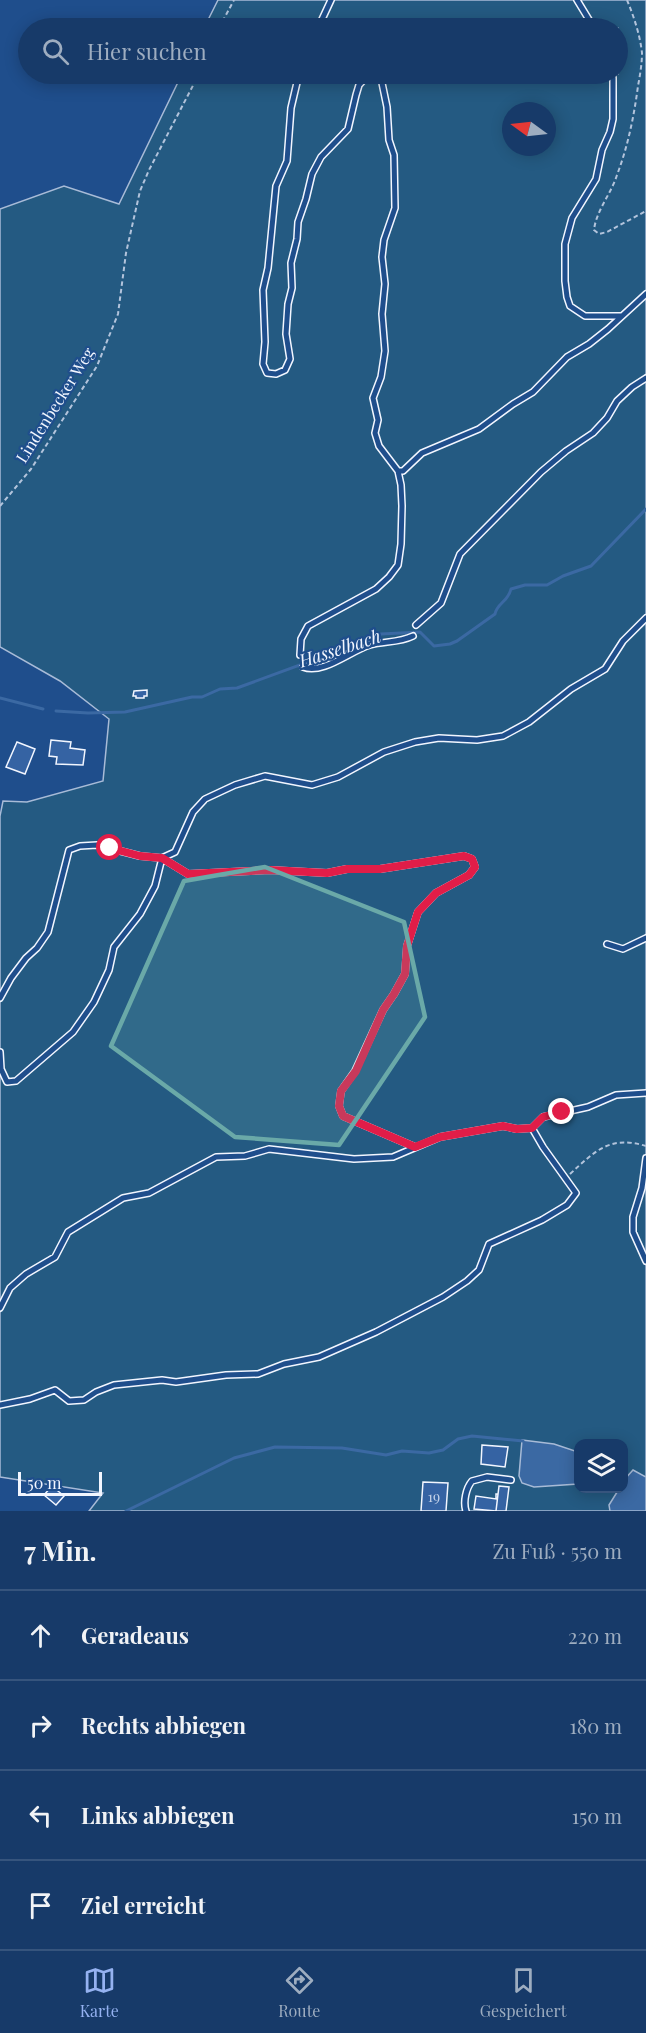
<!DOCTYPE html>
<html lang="de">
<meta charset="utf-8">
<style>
body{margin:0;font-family:"Playfair Display",serif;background:#244571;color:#f1f3f6}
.controls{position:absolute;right:18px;bottom:18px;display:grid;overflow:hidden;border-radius:12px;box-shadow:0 3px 15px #0003}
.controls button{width:54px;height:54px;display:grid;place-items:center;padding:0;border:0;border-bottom:2px solid #36547d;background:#173a69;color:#f1f3f6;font:30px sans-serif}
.compass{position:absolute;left:502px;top:102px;width:54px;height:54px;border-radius:50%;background:#173a69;box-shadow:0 3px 15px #0003;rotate:285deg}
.scale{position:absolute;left:18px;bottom:15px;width:84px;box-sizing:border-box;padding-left:6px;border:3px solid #f2f6ff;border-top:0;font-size:16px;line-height:21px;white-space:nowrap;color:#f2f6ff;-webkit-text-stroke:4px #1f4e8c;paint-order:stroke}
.stop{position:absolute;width:18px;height:18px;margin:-14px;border:4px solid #e11d48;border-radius:50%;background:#fff}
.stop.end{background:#e11d48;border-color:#fff;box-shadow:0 2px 6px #0008}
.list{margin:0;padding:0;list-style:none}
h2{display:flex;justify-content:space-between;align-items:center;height:78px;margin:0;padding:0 24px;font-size:26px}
h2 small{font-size:20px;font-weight:400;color:#9eadc0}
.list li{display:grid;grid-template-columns:39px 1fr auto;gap:18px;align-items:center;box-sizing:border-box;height:90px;padding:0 24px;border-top:2px solid #36547d}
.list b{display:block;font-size:22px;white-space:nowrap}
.list em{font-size:20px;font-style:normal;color:#9eadc0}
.icon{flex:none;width:33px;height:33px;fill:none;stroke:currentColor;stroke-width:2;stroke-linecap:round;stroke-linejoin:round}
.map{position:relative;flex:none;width:646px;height:1511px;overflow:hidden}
.search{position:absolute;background:#173a69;box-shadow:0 3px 15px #0003;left:18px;right:18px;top:18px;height:66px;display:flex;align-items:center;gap:15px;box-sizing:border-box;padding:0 21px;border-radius:33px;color:#9eadc0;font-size:22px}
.sheet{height:438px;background:#173a69}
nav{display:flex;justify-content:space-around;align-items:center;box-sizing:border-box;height:84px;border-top:2px solid #36547d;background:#173a69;font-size:16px;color:#9eadc0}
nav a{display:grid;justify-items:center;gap:3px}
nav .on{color:#95b2f1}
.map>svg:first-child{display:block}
.green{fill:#245a82;stroke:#a8bbd7;stroke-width:1.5;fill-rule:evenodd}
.water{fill:#3b69a3;stroke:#a8bbd7;stroke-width:1.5}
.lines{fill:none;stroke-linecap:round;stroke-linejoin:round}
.stream{stroke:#3b69a3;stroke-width:3}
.building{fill:#3563a3;stroke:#f2f6ff;stroke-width:1.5}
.service-casing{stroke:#f2f6ff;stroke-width:8}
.path{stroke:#b3c4dc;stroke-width:2;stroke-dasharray:4.5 3;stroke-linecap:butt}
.service{stroke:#1f4e8c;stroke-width:5}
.route{stroke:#e11d48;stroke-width:8}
.marked{fill:#6aa9a8;fill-opacity:0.2;stroke:#6aa9a8;stroke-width:4.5;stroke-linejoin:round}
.labels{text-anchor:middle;stroke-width:4.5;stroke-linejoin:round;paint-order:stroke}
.number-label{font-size:14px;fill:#c3d1e8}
.street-label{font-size:16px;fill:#f2f6ff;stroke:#1f4e8c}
.water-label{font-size:18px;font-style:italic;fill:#f2f6ff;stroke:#1f4e8c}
</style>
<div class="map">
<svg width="646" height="1511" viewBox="0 0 646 1511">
<rect width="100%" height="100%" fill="#1f4e8c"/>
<path class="green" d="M218,0H646V1511H89L103,1493L0,1477V816L3,801L27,802L103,781L109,719L60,681L0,647V209L64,186L119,204L182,74H618V28H204ZM511,111H547V147H511ZM578,1444H624V1488H578Z"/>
<path class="water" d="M522,1440L554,1444L578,1452V1484L534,1487L522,1483L519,1476Z
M633,1470L646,1477V1511H610L609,1505L619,1489L624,1488V1480Z"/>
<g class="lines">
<path class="stream" d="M0,698L43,709
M56,711L88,713L125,712L192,697H202L220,689L237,688L349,647L381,634L420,632L434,646L450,644L457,641L495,614C497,603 508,602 511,589L525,585H547L563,576L591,566L646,509
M126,1511L234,1458L275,1447L342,1448L386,1455L402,1451L429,1453L443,1450L458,1439L472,1436L523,1441"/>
</g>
<path class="building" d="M147,690V696H144V698H136V696H133L134,691Z
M51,740L71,742L70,748L85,750L83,765L56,764L57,757L49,756Z
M17,742L35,749L25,774L6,767Z
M482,1445L508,1447L505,1467L481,1464Z
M423,1482L448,1483L446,1511H421Z
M52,1486L64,1496L56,1505L44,1495Z
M499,1486L509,1487L506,1511H496Z
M496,1494H498L496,1511L474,1509L476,1496L496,1499Z"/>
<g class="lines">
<defs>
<path id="service" d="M577,0L594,28
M318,28L331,0
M299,74L291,108L287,161L276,186L268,268L263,290L265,342L263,364L267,373L276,374L285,370L290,359L286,334L288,304L292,288L291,263L297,239L298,222L306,199L312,174L321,157L348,129L356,95L359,85L369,74L377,75L382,83L387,107L389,140L394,155L395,208L384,240L382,257L385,284L382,314L385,351L381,377L373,398L378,420L375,433L379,446L398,471H403L422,453L479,429L513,404L533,392L567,357L589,344L608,329L646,294
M612,74L613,78V119L610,132L602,150L596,179L572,218L565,244V281L567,297L570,306L585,316H622
M416,625L441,603L460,554L541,472L566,451L593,433L607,418L617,401L632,387L646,378
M300,655L301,639L308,626L376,589L389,577L398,565L401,544L402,506L401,485L398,471
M303,667C323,675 350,651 370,645C384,641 399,643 413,636
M162,858L175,852L193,812L205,799L235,785L265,776L312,785L338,777L384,752L415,742L439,738L477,740L503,736L529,722L571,689L605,669L623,641L646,618
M607,944L623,949L646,938
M0,998L11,978L26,958L37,948L48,932L69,850L80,846L97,845L140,856L162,858L188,874L270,870L327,873L347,869H380L464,856L472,859L475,867L469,875L436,893L418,912L407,946L405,974L394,994L383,1010L355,1071L341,1091L339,1106L343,1116L415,1147
M0,1052L1,1069L7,1082L16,1081L73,1032L94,1002L109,970L114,947L140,914L155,886L162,858
M532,1128L543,1117L588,1107L616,1095L646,1093
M646,1158L642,1188L633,1217V1232L646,1261
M0,1308L10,1288L26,1274L55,1257L68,1232L123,1198L149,1193L216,1157L245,1156L269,1149L354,1159L393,1157L440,1137L503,1126L517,1129L532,1128L543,1147L576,1193L567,1205L542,1220L489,1244L479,1270L467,1281L443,1297L376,1332L319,1357L284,1364L258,1374L226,1375L176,1382L162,1380L114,1385L96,1392L84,1400L69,1401L55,1390L30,1399L0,1405
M466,1511C463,1502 466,1488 472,1481L487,1477L511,1480"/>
</defs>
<use href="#service" class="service-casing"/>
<path class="path" d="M627,0C634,17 640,35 642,53C642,64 640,75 638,86C634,116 628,146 617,175C611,194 596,211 594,230L599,234L607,232L646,211
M219,28L234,0
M0,506L31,469L97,366L118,314L126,253L140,191L149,170L199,74
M570,1174C595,1151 610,1135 646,1146"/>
<use href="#service" class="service"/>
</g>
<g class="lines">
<path class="route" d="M110,848L140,856L162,858L188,874L270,870L327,873L347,869H380L464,856L472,859L475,867L469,875L436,893L418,912L407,946L405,974L394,994L383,1010L356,1071L341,1091L339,1106L343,1116L415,1147L440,1137L503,1126L517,1129L532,1128L543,1117L562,1112"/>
</g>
<path class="marked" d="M265,867L404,922L425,1017L339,1145L235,1137L111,1046L184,881Z"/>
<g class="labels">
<g class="number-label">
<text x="434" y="1502">19</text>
</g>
<g class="street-label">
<text transform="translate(55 405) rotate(-58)" y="6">Lindenbecker Weg</text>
</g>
<g class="water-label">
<text transform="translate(340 649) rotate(-18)" y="6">Hasselbach</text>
</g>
</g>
</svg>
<div class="controls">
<button><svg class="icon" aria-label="layers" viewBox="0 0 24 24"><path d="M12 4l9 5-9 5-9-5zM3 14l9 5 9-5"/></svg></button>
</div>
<svg class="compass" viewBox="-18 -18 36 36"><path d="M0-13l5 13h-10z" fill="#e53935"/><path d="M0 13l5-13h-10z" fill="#9eadc0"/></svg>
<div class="scale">50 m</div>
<div class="stop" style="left:110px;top:848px"></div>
<div class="stop end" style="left:562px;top:1112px"></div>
<div class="search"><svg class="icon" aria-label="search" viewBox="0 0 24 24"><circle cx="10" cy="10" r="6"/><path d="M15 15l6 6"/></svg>Hier suchen</div>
</div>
<section class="sheet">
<h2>7 Min.<small>Zu Fuß · 550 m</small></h2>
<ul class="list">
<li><svg class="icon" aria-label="ahead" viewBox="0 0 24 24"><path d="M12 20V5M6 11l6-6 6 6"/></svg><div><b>Geradeaus</b></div><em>220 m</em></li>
<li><svg class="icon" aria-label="right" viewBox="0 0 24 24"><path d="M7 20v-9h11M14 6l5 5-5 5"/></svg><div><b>Rechts abbiegen</b></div><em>180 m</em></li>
<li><svg class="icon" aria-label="left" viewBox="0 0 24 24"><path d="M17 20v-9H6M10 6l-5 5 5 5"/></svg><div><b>Links abbiegen</b></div><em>150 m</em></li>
<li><svg class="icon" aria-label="arrive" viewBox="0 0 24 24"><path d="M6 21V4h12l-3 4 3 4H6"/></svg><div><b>Ziel erreicht</b></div></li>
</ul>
</section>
<nav>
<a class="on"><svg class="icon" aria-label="map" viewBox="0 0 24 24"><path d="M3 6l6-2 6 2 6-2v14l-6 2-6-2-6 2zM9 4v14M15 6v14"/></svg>Karte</a>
<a><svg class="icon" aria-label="directions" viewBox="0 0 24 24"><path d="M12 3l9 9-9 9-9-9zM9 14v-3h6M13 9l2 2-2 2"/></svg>Route</a>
<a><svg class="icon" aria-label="saved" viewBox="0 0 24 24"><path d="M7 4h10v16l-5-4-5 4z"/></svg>Gespeichert</a>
</nav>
